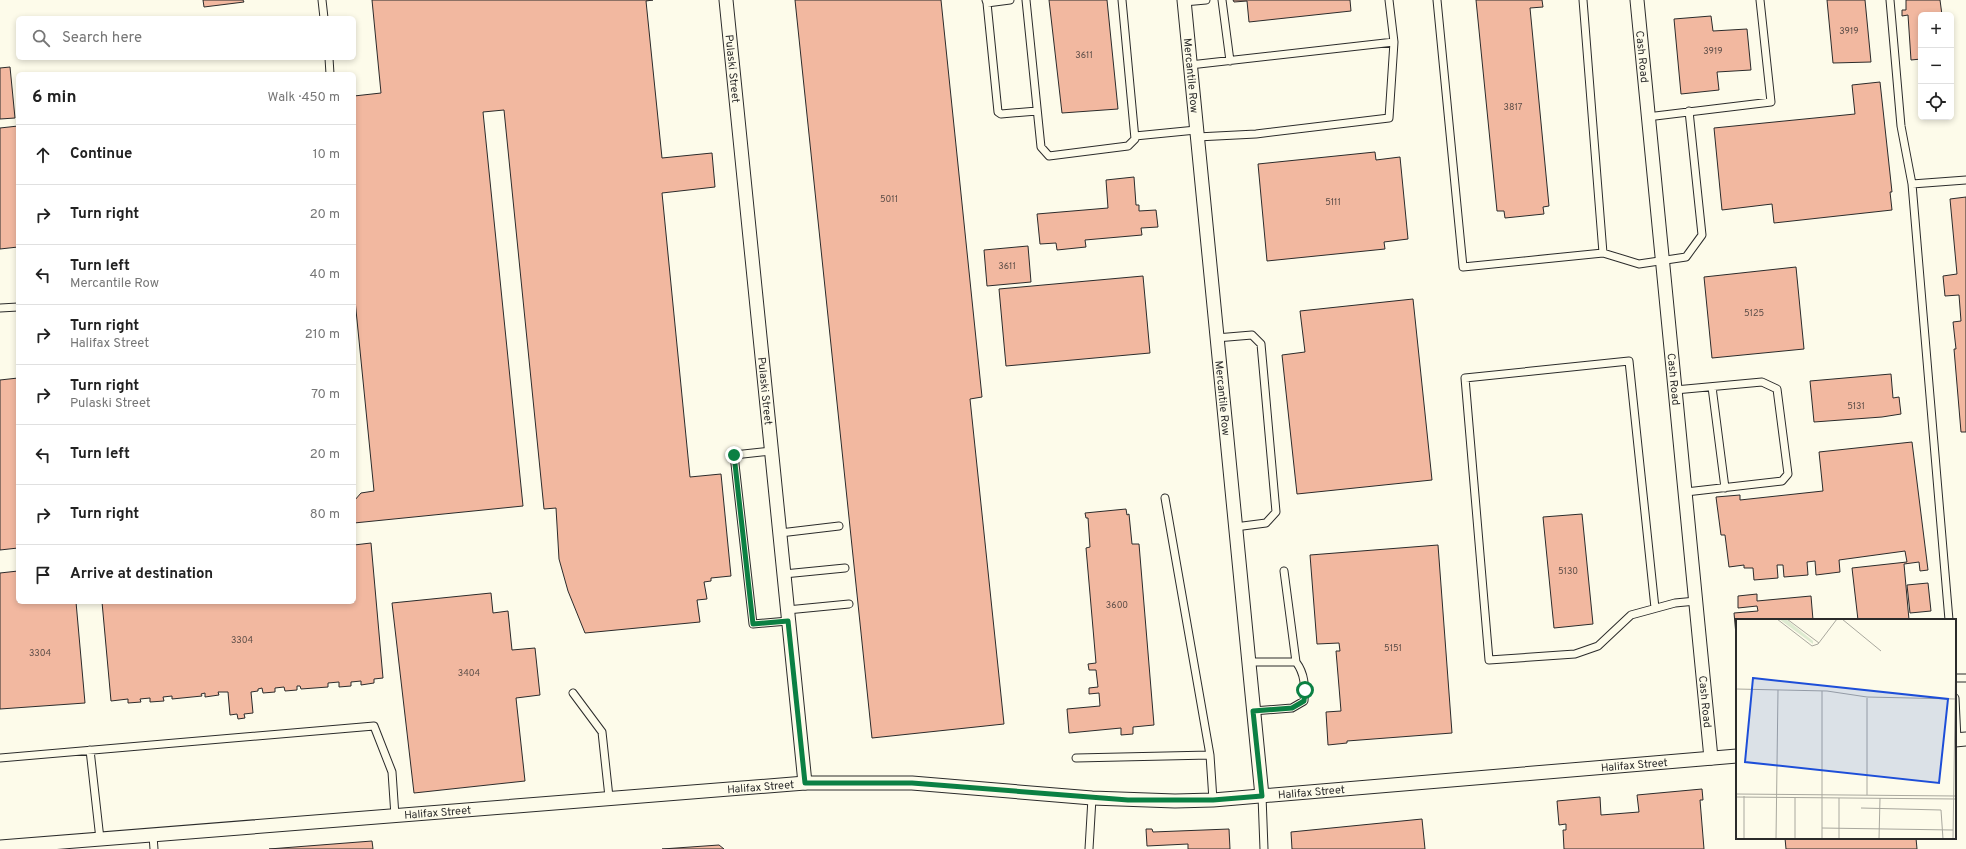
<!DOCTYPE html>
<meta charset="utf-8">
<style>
body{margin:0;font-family:Overpass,sans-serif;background:#f2f2f2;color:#222}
.controls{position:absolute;right:12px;top:12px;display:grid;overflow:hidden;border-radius:6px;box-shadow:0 2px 6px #0003}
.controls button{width:36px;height:36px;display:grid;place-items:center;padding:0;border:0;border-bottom:1px solid #e0e0e0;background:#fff;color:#222;font:20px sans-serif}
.stop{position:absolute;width:12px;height:12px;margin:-9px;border:3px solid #0b8043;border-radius:50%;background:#fff}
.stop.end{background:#0b8043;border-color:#fff;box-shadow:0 1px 4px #0008}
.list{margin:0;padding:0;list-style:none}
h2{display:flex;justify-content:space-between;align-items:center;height:52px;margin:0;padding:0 16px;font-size:17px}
h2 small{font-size:13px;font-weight:400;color:#767676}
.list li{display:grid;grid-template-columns:26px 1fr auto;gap:12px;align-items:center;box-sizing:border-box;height:60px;padding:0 16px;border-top:1px solid #e0e0e0}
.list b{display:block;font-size:15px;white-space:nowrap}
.list p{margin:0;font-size:13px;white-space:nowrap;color:#767676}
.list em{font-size:13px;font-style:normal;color:#767676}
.icon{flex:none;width:22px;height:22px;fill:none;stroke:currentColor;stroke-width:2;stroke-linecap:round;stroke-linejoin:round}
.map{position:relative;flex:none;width:1966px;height:849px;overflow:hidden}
.search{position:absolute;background:#fff;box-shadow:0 2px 6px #0003;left:16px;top:16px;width:340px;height:44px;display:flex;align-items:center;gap:10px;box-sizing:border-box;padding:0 14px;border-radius:6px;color:#767676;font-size:15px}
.panel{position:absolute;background:#fff;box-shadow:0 2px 6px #0003;left:16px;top:72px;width:340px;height:532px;border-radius:6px}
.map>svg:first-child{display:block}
.building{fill:#f2b8a0;stroke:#2b2b2b}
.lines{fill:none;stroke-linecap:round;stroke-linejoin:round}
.lane-casing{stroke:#2b2b2b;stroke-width:9}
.street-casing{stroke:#2b2b2b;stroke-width:15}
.lane{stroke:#fdfbea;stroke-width:7}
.street{stroke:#fdfbea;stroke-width:13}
.route{stroke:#0b8043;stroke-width:5}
.labels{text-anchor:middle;stroke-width:3;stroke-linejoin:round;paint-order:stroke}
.number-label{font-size:9px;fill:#5d4e48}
.street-label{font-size:11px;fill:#2b2b2b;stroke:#fdfbea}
.inset-road{fill:none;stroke:#a9a89e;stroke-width:1}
.view{fill:#1d4ed8;fill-opacity:0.15;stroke:#1d4ed8;stroke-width:2}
.inset-edge{fill:none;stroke:#2b2b2b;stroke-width:2}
</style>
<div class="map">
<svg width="1966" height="849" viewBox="0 0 1966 849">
<rect width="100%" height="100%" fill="#fdfbea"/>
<path class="building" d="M203,0H243L244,2L204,7Z
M372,0H653L646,1L662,158L712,153L715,187L662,193L690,477L721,474L731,576L711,578V581L704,582L707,599L697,600L700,622L585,633L568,591L559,559L556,508L544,509L504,110L483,112L523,506L354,523V501L361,493L374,491L354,290V96L381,93Z
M795,0H941L982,397L970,399L1004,724L872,738Z
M1049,0H1107L1118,109L1062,113Z
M1233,0H1350L1351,11L1249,22L1247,1L1234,2Z
M1476,0H1542L1543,7L1530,8L1549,206L1543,207L1544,214L1505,218L1504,211H1497Z
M1827,0H1865L1871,62L1833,63Z
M1906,0H1940L1942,15H1921V59L1911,60L1908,15L1902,16V10H1906Z
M1711,16L1713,31L1747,29L1751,70L1717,72L1719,90L1681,94L1674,19Z
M10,67L15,118L0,119V68Z
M1880,82L1892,192H1890L1892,210L1774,223L1772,204L1722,210L1714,128L1855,114L1852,85Z
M18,126V247L0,249V128Z
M1375,152L1376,160L1400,157L1408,239L1384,242L1385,249L1267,261L1258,164Z
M1134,177L1136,205H1139V211L1156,210L1158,227L1141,228L1142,235L1085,240L1086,247L1057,250L1056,243L1040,244L1037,214L1108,208L1106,180Z
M1966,197V432H1961L1954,349H1956L1953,322L1961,321L1959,295L1945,296L1943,276L1957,274L1950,199Z
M1028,246L1031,282L987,286L984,250Z
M1796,267L1804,349L1712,358L1704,277Z
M1143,276L1150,353L1006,366L999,289Z
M1413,299L1432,480L1297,494L1282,355L1305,352L1300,311Z
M1891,374L1893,398L1899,397L1901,414L1882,417L1814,422L1810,381Z
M18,378V548L0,550V380Z
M1912,442L1928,570L1920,571L1919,562L1904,564L1909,620H1858L1852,568L1907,562L1905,551L1839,560L1840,572L1816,575L1815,561L1807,562L1808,575L1784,577L1783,565H1777L1778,578L1754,580L1753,568H1744V565L1729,567L1725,535H1721L1716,497L1740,495V500L1823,491L1819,452Z
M1126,509L1127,515L1129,514L1132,544H1139L1154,725L1133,727V734L1121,735V728L1069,733L1067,709L1100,706L1099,693L1089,694V688L1098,687L1096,670H1089L1088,664L1096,663L1086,548L1090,547L1088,518H1086L1085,513Z
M1582,514L1593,624L1554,628L1543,517Z
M371,543L383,678L374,679V683L361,685V681L351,682V686L339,687V682L328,683V687L301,689L300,686H297V690L285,691L284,687L275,688V692L263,693L262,688L258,689V691L251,692L253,713L244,714L245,718L238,719L237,714L230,715L228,692H218L219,695L205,697V693L201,694L202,696L172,699V696L163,697L164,701L150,702V698L140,699L141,702L128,703V699L111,701L102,602H354V545Z
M1438,545L1452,733L1347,741V743L1328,745L1326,712L1341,711L1336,651H1340L1339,643L1317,644L1310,555Z
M18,571V602H76L85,703L0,709V573Z
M1928,583L1931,611L1910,613L1907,585Z
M491,593L493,613L508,611L512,650L535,648L540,695L516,698L525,781L414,793L392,603Z
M1757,594V601L1811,596L1813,620H1737V646L1734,613L1758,611L1757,606L1738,608V596Z
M1702,789L1703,800H1700L1704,849H1564L1563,830H1566V824L1559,825L1557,801L1600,797L1601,815L1639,812L1637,795Z
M1422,819L1425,849H1292L1291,832Z
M1146,829H1152L1153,832L1229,829L1230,849H1188V844L1147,846Z
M1785,838H1916L1917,849H1786Z
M372,841L373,849H269Z
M719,845L724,849H662Z"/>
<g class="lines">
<defs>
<path id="lane" d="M322,0L324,18
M986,0L987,3L1010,0
M1026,0L1041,147L1049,156L1128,146L1135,139L1122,0
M1222,0L1230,61
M1437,0L1463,267L1603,253
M1583,0L1603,253L1639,264L1686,257L1702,235L1689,111
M1890,0L1901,126L1912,184L1966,180
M1184,2L1206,0
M987,3L998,112L1001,114L1037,111
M329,58L330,74
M1190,65L1394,42
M1647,117L1771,102L1760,0
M1135,136L1196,130
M1197,137L1256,134L1389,118L1394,42L1389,0
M1912,184L1949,620
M0,308L18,307
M1216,338L1252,335L1261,344L1276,512L1266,523L1235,527
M1712,387L1725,488
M1675,390L1762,382L1777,389L1788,474L1782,481L1686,492
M771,451L734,455L753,624L788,621
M1165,498L1210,755L1213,800
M780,533L839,526
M1284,571L1296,662
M784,574L845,568
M1655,608L1629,361L1465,378L1489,660L1575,654L1598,646L1631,615L1675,603L1696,601
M787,610L849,604
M1248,662H1296C1305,674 1305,686 1304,701L1292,708L1253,711
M1955,678H1966
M573,693L602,732L609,797
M1955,698L1957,740
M90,750L100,839
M0,758L374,726L392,772L395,816
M1076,758L1210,755
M1262,796L1264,849
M153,836L154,849
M1089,849L1092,798"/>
<g id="street">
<path id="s1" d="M726,0L805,783"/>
<path id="s2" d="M1184,0L1262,796"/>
<path id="s3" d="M1637,0L1711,758"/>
<path d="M1955,740L1966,739"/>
<path id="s4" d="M0,847L805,783H912L1092,798L1175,801L1213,800L1737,756"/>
</g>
</defs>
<use href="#lane" class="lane-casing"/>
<use href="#street" class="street-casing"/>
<use href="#lane" class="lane"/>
<use href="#street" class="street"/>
</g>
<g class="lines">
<path class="route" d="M734,455L753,624L788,621L805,783H912L1128,800H1213L1262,796L1253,711L1292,708L1304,701L1305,690"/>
</g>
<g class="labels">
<g class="number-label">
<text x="1849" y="34">3919</text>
<text x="1713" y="54">3919</text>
<text x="1084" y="58">3611</text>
<text x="1513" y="110">3817</text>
<text x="889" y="202">5011</text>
<text x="1333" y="205">5111</text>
<text x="1007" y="269">3611</text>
<text x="1754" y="316">5125</text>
<text x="1856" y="409">5131</text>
<text x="1568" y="574">5130</text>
<text x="1117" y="608">3600</text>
<text x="242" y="643">3304</text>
<text x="1393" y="651">5151</text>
<text x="40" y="656">3304</text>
<text x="469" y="676">3404</text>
</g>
<g class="street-label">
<text dy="4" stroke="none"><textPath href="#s3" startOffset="57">Cash Road</textPath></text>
<text dy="4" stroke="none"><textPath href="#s1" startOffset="69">Pulaski Street</textPath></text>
<text dy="4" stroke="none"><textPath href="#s2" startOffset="76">Mercantile Row</textPath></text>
<text dy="4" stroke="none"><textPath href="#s3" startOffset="381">Cash Road</textPath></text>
<text dy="4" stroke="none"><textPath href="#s1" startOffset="393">Pulaski Street</textPath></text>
<text dy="4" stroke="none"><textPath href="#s2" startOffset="400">Mercantile Row</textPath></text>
<text dy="4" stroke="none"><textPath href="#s3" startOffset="705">Cash Road</textPath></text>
<text dy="4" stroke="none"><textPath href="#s4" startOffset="1639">Halifax Street</textPath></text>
<text dy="4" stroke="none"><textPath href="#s4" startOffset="763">Halifax Street</textPath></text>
<text dy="4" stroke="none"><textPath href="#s4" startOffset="1315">Halifax Street</textPath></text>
<text dy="4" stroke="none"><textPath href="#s4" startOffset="439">Halifax Street</textPath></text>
</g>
</g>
<g transform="translate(1736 619)">
<rect width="220" height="220" fill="#fdfbea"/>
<path d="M43,0H50L77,22V25Z" fill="#deebd1"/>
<path class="inset-road" d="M41,0L76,27L82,25L101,0M51,0L83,24M106,0L145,32M0,70L91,72L131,78L220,80M0,175L220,177M131,176V79M0,178L220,180M125,189L205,191L207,220M86,209L217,211M8,220V177M40,220L42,71M59,220V179M86,220V72M103,220V179M143,220L144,179M217,220L220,25"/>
<path class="view" d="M17,59L212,80L203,164L9,143Z"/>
<rect width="220" height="220" class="inset-edge"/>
</g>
</svg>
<div class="controls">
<button>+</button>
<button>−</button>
<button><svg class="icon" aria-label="locate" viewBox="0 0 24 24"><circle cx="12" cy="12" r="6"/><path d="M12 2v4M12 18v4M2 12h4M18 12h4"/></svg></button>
</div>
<div class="stop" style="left:1305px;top:690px"></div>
<div class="stop end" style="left:734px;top:455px"></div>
<div class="search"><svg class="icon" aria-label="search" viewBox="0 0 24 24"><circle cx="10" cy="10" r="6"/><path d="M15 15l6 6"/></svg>Search here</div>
<section class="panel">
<h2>6 min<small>Walk · 450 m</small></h2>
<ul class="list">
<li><svg class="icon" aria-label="ahead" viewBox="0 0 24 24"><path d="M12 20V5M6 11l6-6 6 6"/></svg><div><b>Continue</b></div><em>10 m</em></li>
<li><svg class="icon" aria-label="right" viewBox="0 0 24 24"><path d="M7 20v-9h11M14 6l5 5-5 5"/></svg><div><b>Turn right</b></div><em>20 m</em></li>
<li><svg class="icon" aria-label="left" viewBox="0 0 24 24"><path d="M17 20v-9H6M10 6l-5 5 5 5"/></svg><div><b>Turn left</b><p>Mercantile Row</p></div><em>40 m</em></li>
<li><svg class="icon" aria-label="right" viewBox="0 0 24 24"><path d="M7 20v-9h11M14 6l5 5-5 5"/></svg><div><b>Turn right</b><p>Halifax Street</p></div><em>210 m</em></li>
<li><svg class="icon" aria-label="right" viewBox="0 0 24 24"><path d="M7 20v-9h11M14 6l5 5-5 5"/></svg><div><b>Turn right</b><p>Pulaski Street</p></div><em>70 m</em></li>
<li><svg class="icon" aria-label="left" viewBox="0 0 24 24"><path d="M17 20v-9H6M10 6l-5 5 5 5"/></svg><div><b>Turn left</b></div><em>20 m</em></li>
<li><svg class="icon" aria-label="right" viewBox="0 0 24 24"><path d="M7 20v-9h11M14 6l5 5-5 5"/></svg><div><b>Turn right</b></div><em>80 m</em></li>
<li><svg class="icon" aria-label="arrive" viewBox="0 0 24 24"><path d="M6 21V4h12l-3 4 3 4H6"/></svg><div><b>Arrive at destination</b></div></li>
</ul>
</section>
</div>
